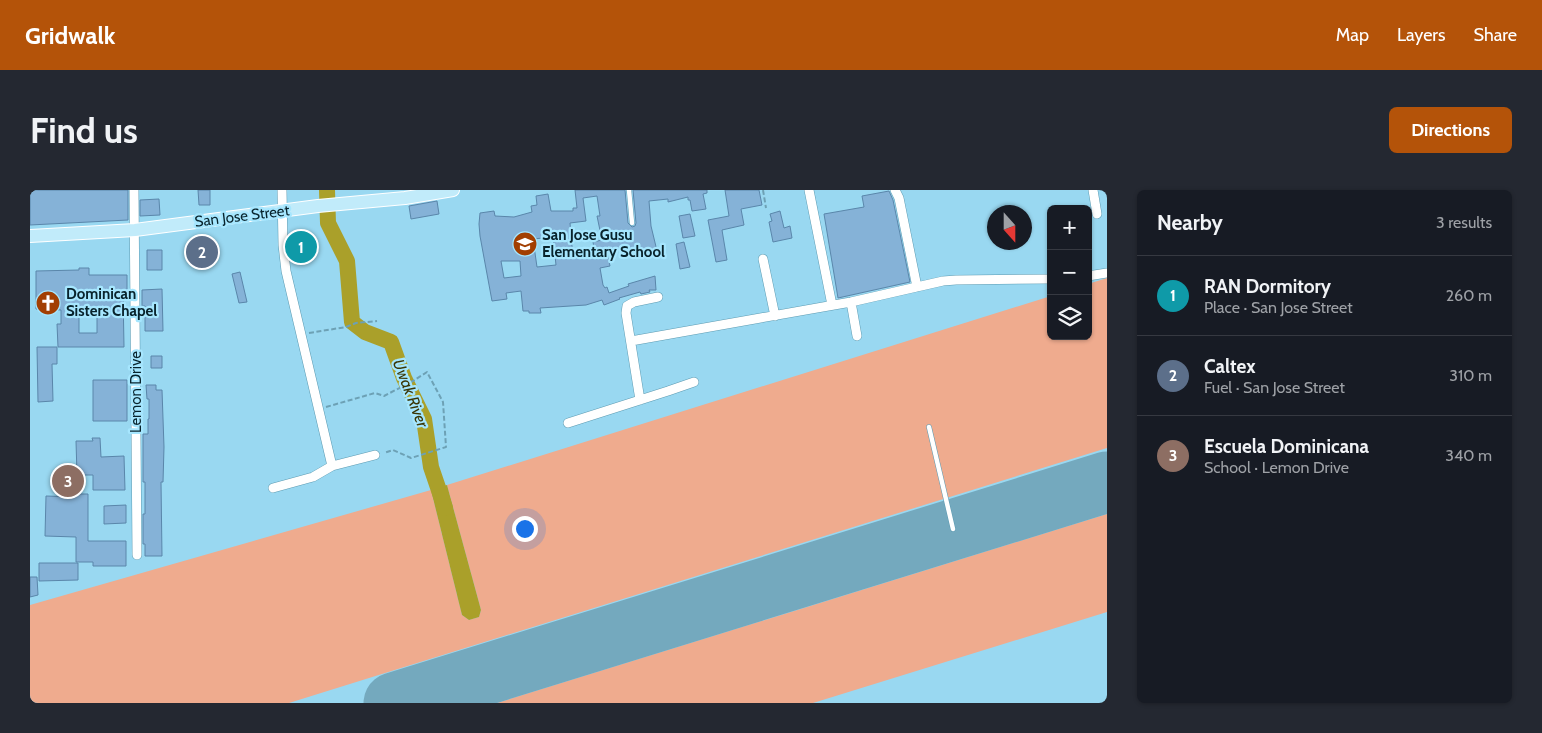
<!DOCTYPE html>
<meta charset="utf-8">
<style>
body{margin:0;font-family:Cabin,sans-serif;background:#242831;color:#f1f3f6}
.controls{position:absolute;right:15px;top:15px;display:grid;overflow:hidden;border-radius:8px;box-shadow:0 1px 4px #0004}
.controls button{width:45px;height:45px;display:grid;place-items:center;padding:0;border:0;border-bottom:1px solid #363941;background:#171b24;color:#f1f3f6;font:25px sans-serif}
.compass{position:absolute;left:957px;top:15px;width:45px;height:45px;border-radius:50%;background:#171b24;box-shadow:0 1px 4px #0004;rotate:159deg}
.you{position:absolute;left:494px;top:338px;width:18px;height:18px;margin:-12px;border:4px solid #fff;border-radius:50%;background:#1a73e8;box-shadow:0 0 0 8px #1a73e833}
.badge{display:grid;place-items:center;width:32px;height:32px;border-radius:50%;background:#b45309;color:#fff;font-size:16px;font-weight:700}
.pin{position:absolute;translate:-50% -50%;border:2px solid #fff;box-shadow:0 1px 5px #0006}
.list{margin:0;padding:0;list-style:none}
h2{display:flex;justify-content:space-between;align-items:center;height:65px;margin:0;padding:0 20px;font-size:21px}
h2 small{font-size:16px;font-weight:400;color:#9ea1a6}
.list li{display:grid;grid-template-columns:32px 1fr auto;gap:15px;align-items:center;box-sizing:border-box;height:80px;padding:0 20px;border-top:1px solid #363941}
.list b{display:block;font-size:19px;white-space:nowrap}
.list p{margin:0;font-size:16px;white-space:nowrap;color:#9ea1a6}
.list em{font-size:16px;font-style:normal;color:#9ea1a6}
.icon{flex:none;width:28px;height:28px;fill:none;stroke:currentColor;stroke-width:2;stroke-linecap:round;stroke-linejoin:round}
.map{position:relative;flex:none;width:1077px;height:513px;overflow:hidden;border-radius:8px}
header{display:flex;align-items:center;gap:30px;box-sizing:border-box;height:70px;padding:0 25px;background:#b45309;color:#fff}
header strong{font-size:24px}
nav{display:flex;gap:28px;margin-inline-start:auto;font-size:18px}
.intro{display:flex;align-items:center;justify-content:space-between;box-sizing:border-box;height:120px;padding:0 30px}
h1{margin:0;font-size:35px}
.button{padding:12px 22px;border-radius:8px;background:#b45309;color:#fff;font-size:18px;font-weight:700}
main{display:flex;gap:30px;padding:0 30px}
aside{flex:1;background:#171b24;border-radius:8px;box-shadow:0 1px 4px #0004}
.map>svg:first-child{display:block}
.green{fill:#efab8e}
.water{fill:#aaa02a}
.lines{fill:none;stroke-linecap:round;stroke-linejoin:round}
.river{stroke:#aaa02a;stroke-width:16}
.runway{stroke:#74a9be;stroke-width:61}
.building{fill:#85b2d7;stroke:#5a86aa;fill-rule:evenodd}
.service-casing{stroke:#5d9bb2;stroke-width:5.5}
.minor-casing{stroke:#5d9bb2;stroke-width:10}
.primary-casing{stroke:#fff;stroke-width:14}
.path{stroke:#6da1b5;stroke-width:2;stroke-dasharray:5 2.5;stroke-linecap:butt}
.service{stroke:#fff;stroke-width:4.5}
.minor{stroke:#fff;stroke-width:9}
.primary{stroke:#c1ebfa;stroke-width:12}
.labels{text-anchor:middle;stroke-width:4.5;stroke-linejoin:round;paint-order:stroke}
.street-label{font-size:15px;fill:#08232c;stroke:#a6e6fe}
.poi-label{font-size:15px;font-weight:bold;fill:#08232c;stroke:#a6e6fe;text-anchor:start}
.water-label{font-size:16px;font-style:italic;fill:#3a3605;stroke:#a6e6fe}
</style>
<header>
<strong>Gridwalk</strong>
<nav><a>Map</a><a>Layers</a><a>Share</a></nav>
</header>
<div class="intro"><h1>Find us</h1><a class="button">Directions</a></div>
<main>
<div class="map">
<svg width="1077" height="513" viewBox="0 0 1077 513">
<rect width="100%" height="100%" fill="#99d8f1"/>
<path class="green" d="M1077,88V258L259,513H0V415L401,300L432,425L439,430L449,427L451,420L417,295L1021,106V146H1058V94Z
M1077,324V422L783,513H467Z"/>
<path class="water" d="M417,295L451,420L449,427L439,430L432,425L401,300Z"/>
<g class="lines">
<path class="river" d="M297,0L298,33L317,71L322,132L335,142L361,152L374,188L394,229L401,277L415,318"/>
<path class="runway" d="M364,513L1077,292"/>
</g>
<path class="building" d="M0,0H98V30L0,35Z
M168,0H180V15H169Z
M545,0H595L598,33L602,37L605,36L606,33L603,0H677V3L673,4L676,19L662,21L660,10H658V7L638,12V9L619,11L621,36L628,65L614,68L612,58L595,61V58L577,62L580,76L570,78L573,95L575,98L577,97L579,103L599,96L598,94L625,86L626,100H619L620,102L611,104L610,102L589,108L590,109L574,115L572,110L556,115L510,118L511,123H499V121H493L491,101L476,103L477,109L462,111L450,46L449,34L450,23L464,21L465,26L484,27L502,22L501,16L507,15L506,6L518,4L521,21H543V18H547ZM567,6L570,26H567L572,50L563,52L565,64L543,68L540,33L556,31L553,8ZM523,47L526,75L507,77L503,49ZM471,71H490L491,86L474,88Z
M695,0H729L732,15L711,19L714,35L692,40L697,70L686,72L678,30L699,26Z
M859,1L863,10L880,92L808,108L794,24L834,17L832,6Z
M129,9L130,25L110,26V10Z
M407,11L409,24L381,29L379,16Z
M750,21L754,38L760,36L762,48L743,52L739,32L742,31L740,24Z
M660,24L665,46L653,48L649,26Z
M280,48L281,63L262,66L259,51Z
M654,52L660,77L650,79L646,54Z
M117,60H132V80H117Z
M49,78H59V85H97V102H93L94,157H28L27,134H31V120L6,119V81L49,80ZM49,125H67V143H49Z
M210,82L217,112L209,113L202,84Z
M132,99L133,141H115V116H112V100Z
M7,157H27V174H22L23,211L8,212Z
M121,166H132V178H121Z
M63,190H97V231H63Z
M116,195H126V200H132L134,257L133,292H131L132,366H115V354H113V324H115V292H113V244H118V229H119V209H117Z
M62,248H70L71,267L94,266L95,300H63V285H47L46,251H63Z
M46,304H58V351H96V376H63V372H46V347L15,346L16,306L46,307Z
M96,315V333L74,334V316Z
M9,373H48V390L9,391Z
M0,387H7L8,405L0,407Z"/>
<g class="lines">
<defs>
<path id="service" d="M599,0L602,33
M899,237L923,339"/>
<path id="minor" d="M104,0L107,365
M252,0L253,55L256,81L302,276
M779,0L802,115
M865,0L869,8L887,97
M1063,0L1067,24
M733,69L745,126
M1058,86L1077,83
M821,112L827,146
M601,151L821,112L913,91L926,90L1021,89
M610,210L596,123L597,116L604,112L628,107
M538,233L638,201L664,192
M243,298L283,287L302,276L345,265"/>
<path id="primary" d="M0,46L105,40L288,16L375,8L423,0"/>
</defs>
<use href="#service" class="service-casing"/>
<use href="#minor" class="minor-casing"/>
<use href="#primary" class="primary-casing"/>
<path class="path" d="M733,0L736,18
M279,143L316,137L326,133L347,131
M296,217L345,203L354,206L383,191L397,182L413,212L416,257L381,268L363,260L354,263"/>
<use href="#service" class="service"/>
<use href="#minor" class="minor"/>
<use href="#primary" class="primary"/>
</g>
<defs>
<symbol id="school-disc" viewBox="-11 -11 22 22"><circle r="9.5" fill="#a23f02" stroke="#a6e6fe"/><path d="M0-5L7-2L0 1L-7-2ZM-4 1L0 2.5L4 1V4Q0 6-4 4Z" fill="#fff"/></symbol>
<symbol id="church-disc" viewBox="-11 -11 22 22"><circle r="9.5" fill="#a23f02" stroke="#a6e6fe"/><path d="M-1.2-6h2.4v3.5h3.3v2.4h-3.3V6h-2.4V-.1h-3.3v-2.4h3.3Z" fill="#fff"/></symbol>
</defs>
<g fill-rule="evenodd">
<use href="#school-disc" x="481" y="40" width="28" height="28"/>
<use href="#church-disc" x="4" y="99" width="28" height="28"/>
</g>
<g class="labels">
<g class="street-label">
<text transform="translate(212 26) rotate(-7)" y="5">San Jose Street</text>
<text transform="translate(106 202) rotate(-90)" y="5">Lemon Drive</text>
</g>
<g class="poi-label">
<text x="512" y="50">San Jose Gusu<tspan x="512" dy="17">Elementary School</tspan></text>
<text x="36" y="109">Dominican<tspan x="36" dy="17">Sisters Chapel</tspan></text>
</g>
<g class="water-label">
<text transform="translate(381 203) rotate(69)" y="6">Uwak River</text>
</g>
</g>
</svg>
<div class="controls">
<button>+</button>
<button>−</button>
<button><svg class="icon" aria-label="layers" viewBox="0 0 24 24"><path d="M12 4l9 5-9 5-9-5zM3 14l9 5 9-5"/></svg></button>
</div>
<svg class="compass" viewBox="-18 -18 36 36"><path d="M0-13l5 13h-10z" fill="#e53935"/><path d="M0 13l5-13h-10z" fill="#9ea1a6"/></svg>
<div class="you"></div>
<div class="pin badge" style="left:271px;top:57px;background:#0f9aa8">1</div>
<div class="pin badge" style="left:172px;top:62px;background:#5c6f8a">2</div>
<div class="pin badge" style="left:38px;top:291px;background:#8d6e63">3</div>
</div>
<aside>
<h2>Nearby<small>3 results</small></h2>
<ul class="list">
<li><span class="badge" style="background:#0f9aa8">1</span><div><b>RAN Dormitory</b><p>Place · San Jose Street</p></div><em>260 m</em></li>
<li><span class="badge" style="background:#5c6f8a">2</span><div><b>Caltex</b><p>Fuel · San Jose Street</p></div><em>310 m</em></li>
<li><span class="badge" style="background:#8d6e63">3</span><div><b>Escuela Dominicana</b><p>School · Lemon Drive</p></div><em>340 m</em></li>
</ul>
</aside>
</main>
